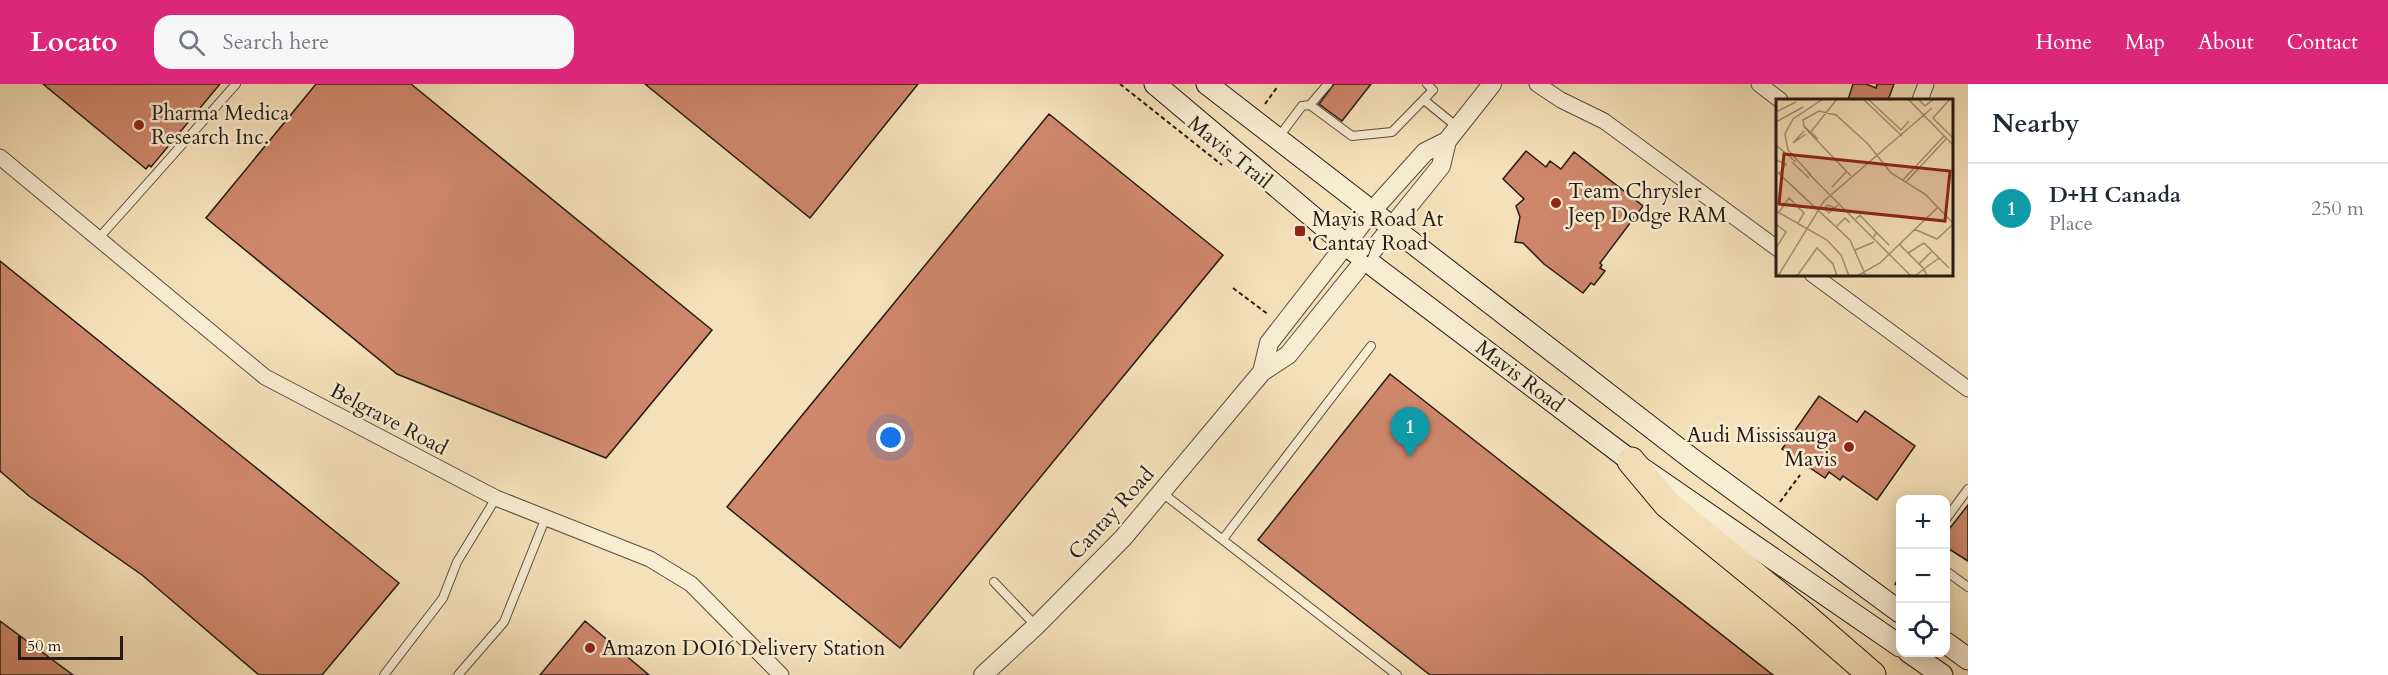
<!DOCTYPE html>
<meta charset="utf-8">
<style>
body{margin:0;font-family:Cardo,serif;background:#f6f6f7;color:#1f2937}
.controls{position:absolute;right:18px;bottom:18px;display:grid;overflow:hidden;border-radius:12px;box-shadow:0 3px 15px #0003}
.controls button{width:54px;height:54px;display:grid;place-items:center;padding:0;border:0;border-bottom:2px solid #e0e1e3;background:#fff;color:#1f2937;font:30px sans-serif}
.scale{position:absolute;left:18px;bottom:15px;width:105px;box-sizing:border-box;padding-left:6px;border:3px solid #261a13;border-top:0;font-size:16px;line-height:21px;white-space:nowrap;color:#261a13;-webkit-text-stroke:4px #f8ecd2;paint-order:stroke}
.you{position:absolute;left:891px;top:354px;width:21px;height:21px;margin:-15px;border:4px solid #fff;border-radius:50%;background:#1a73e8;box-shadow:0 0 0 9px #1a73e833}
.badge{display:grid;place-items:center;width:39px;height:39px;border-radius:50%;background:#db2777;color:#fff;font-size:20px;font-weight:700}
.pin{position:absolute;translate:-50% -50px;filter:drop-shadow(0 2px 3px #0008)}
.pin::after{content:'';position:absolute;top:32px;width:21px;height:18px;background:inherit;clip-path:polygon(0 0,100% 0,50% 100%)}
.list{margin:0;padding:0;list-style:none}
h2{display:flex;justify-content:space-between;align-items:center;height:78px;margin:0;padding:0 24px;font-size:26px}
h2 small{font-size:20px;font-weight:400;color:#747a83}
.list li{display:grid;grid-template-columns:39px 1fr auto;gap:18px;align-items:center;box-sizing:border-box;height:90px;padding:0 24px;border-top:2px solid #e0e1e3}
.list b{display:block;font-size:22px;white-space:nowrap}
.list p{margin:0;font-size:20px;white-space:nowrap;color:#747a83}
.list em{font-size:20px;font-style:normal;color:#747a83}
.icon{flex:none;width:33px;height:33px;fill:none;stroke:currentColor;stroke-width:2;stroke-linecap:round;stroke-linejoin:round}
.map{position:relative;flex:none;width:1968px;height:591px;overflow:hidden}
header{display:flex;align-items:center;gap:36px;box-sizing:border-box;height:84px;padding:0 30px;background:#db2777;color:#fff}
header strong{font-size:28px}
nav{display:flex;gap:33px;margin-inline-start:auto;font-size:21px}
.search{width:420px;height:54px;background:#f6f6f7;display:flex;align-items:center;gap:15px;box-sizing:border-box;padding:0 21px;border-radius:18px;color:#747a83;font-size:22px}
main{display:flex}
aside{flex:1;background:#fff}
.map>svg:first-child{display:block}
.building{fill:#cf876c;stroke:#261a13;stroke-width:1.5}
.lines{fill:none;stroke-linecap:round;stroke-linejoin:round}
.service-casing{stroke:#5a4c3c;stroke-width:10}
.minor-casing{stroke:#5a4c3c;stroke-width:17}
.tertiary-casing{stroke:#5a4c3c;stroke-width:20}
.secondary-casing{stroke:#261a13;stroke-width:23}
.motorway-casing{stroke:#261a13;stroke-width:29}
.path{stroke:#261a13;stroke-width:2;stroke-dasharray:4.5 3;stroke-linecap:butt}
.service{stroke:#f8ecd2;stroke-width:8}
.minor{stroke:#f8ecd2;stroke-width:15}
.tertiary{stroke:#f8ecd2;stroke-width:18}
.secondary{stroke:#f8ecd2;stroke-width:21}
.motorway{stroke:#f5e1b9;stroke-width:27}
.poi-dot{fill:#8f2418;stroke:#f8ecd2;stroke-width:2}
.labels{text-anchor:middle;stroke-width:5;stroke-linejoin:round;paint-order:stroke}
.poi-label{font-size:21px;fill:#261a13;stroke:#f8ecd2;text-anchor:start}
.street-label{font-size:21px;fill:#261a13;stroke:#f8ecd2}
.inset-road{fill:none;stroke:#a29177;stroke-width:1.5}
.view{fill:#8f2418;fill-opacity:0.15;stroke:#8f2418;stroke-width:3}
.inset-edge{fill:none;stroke:#261a13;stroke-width:3}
</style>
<header>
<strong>Locato</strong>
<div class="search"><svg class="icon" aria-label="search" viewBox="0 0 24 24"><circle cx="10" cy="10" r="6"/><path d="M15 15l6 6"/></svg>Search here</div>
<nav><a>Home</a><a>Map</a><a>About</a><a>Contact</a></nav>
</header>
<main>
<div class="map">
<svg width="1968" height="591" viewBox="0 0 1968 591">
<rect width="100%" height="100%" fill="#f5e1b9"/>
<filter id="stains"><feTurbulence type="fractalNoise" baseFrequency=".00333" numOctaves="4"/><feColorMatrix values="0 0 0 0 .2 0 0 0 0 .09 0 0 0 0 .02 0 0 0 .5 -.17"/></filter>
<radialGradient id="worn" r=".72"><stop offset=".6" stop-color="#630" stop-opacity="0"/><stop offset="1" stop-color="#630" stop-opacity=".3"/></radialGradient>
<path class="building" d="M43,0H220L151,83L149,81L146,85Z
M316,0H411L712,246L606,374L397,290L206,134Z
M645,0H918L810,134Z
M1334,0H1371L1342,37L1319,20Z
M1853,0H1866L1876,4L1877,0H1894L1888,16H1848Z
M1049,30L1223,171L900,564L727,423Z
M1526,67L1546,83L1550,77L1561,85L1574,68L1643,122L1600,179L1602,181L1600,184L1605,187L1594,201L1591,199L1583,209L1544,180L1523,159L1515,158L1520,133L1516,122L1524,115L1503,95Z
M0,177L399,499L322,591H259L142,491L29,412L0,387Z
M1390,290L1773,591H1430L1258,456Z
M1819,312L1857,338L1865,327L1915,362L1877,416L1843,392L1840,396L1829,388L1825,394L1782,365Z
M1968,421V477L1946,463V449Z
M0,537L73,591H0Z
M585,537L649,591H540Z"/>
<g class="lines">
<defs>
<path id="service" d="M1424,16L1456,42
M1310,21L1328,0
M1278,54L1302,22L1310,21L1352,52L1392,48L1433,6L1427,0
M98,155L236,0
M1161,408L1397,591
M1946,435L1968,405
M1223,455L1371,262
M1946,487L1968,503
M994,498L1036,542
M384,591L443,514L457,478L496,414
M458,591L504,538L546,433"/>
<path id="minor" d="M1537,0L1561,16L1604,37L1778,165
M1759,0L1780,16
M1920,16L1926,0
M0,73L265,293L496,414L650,475L691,500L781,591
M1812,190L1968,305"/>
<path id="tertiary" d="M1262,288L1269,259L1371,128L1425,68L1447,57
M983,591L1036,542L1123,454L1262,288L1288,271L1441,82L1447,57L1492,0"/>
<path id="secondary" d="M1155,0L1346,161L1631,377L1900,562
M1207,0L1692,375L1900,528
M1946,559L1968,575
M1909,568L1942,591"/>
<path id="motorway" d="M1631,377L1667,420L1804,532L1872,591"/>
</defs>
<use href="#service" class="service-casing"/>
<use href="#minor" class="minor-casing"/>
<use href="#tertiary" class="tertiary-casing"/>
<use href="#secondary" class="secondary-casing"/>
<use href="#motorway" class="motorway-casing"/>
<path class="path" d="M1120,0L1222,81
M1265,20L1278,2
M1309,153L1313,164
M1233,204L1269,231
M1780,418L1800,391
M1895,501L1900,491"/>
<use href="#service" class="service"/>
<use href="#minor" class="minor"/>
<use href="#tertiary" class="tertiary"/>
<use href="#secondary" class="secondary"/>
<use href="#motorway" class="motorway"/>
</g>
<g class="poi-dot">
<circle cx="139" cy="41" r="6"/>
<circle cx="1556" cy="119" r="6"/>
<rect x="1294" y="141" width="12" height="12" rx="3"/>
<circle cx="1849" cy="363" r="6"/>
<circle cx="590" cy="564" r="6"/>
</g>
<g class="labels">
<g class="poi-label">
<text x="151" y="36">Pharma Medica<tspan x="151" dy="24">Research Inc.</tspan></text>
<text x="1568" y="114">Team Chrysler<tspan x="1568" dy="24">Jeep Dodge RAM</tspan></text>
<text x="1312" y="142">Mavis Road At<tspan x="1312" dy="24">Cantay Road</tspan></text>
<text x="1837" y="358" text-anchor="end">Audi Mississauga<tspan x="1837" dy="24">Mavis</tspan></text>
<text x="602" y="571">Amazon DOI6 Delivery Station</text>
</g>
<g class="street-label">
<text transform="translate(1230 68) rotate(39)" y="7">Mavis Trail</text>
<text transform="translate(1520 292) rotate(37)" y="7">Mavis Road</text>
<text transform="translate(389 335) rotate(28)" y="7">Belgrave Road</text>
<text transform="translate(1111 429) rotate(-48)" y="7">Cantay Road</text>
</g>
</g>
<g transform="translate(1776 15)">
<rect width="177" height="177" fill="#f5e1b9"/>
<path class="inset-road" d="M87,0L126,37M92,0L125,31L133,22M132,0L177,46M142,0L149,7L158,0M174,0L157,19L177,39M0,13L20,3M0,23L27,8M28,28L75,77M28,32L17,44L30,35M34,34L61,0M42,40L28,27L27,21L43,12L60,16L92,45L115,74L149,95L177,124M0,46L20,63M0,61L10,65L3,75M16,63L33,79M0,72L74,141L90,177M32,74L135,177M35,76L12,51L9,35L17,20L47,0M127,81L168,37M130,83L170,40M56,88L70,73M59,109L52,106L48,109L53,114L62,106M0,112L51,141L65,156L73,177M3,113L13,99L28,114L22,124M80,120L84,116L100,133L98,138M0,125L10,133L0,149M60,128L69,119L74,124M138,130L161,140L177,125M100,133L113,146M123,145L148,170L139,177M79,151L98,143M132,154L148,144L173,169M143,165L156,152M2,177L48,102L156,9M21,177L41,149L57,165L61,177M81,177L104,164L162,108M151,177L148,170L163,159"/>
<path class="view" d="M8,55L174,72L169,122L3,105Z"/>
<rect width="177" height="177" class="inset-edge"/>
</g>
<rect width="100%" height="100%" filter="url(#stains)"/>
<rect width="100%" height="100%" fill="url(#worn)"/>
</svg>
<div class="controls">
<button>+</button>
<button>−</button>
<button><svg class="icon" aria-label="locate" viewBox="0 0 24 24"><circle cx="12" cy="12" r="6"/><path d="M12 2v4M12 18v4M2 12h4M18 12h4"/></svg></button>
</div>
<div class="scale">50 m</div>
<div class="you"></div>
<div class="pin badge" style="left:1410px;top:373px;background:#0f9aa8">1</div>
</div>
<aside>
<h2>Nearby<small></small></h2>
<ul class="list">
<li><span class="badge" style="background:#0f9aa8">1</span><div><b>D+H Canada</b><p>Place</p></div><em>250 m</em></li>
</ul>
</aside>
</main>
